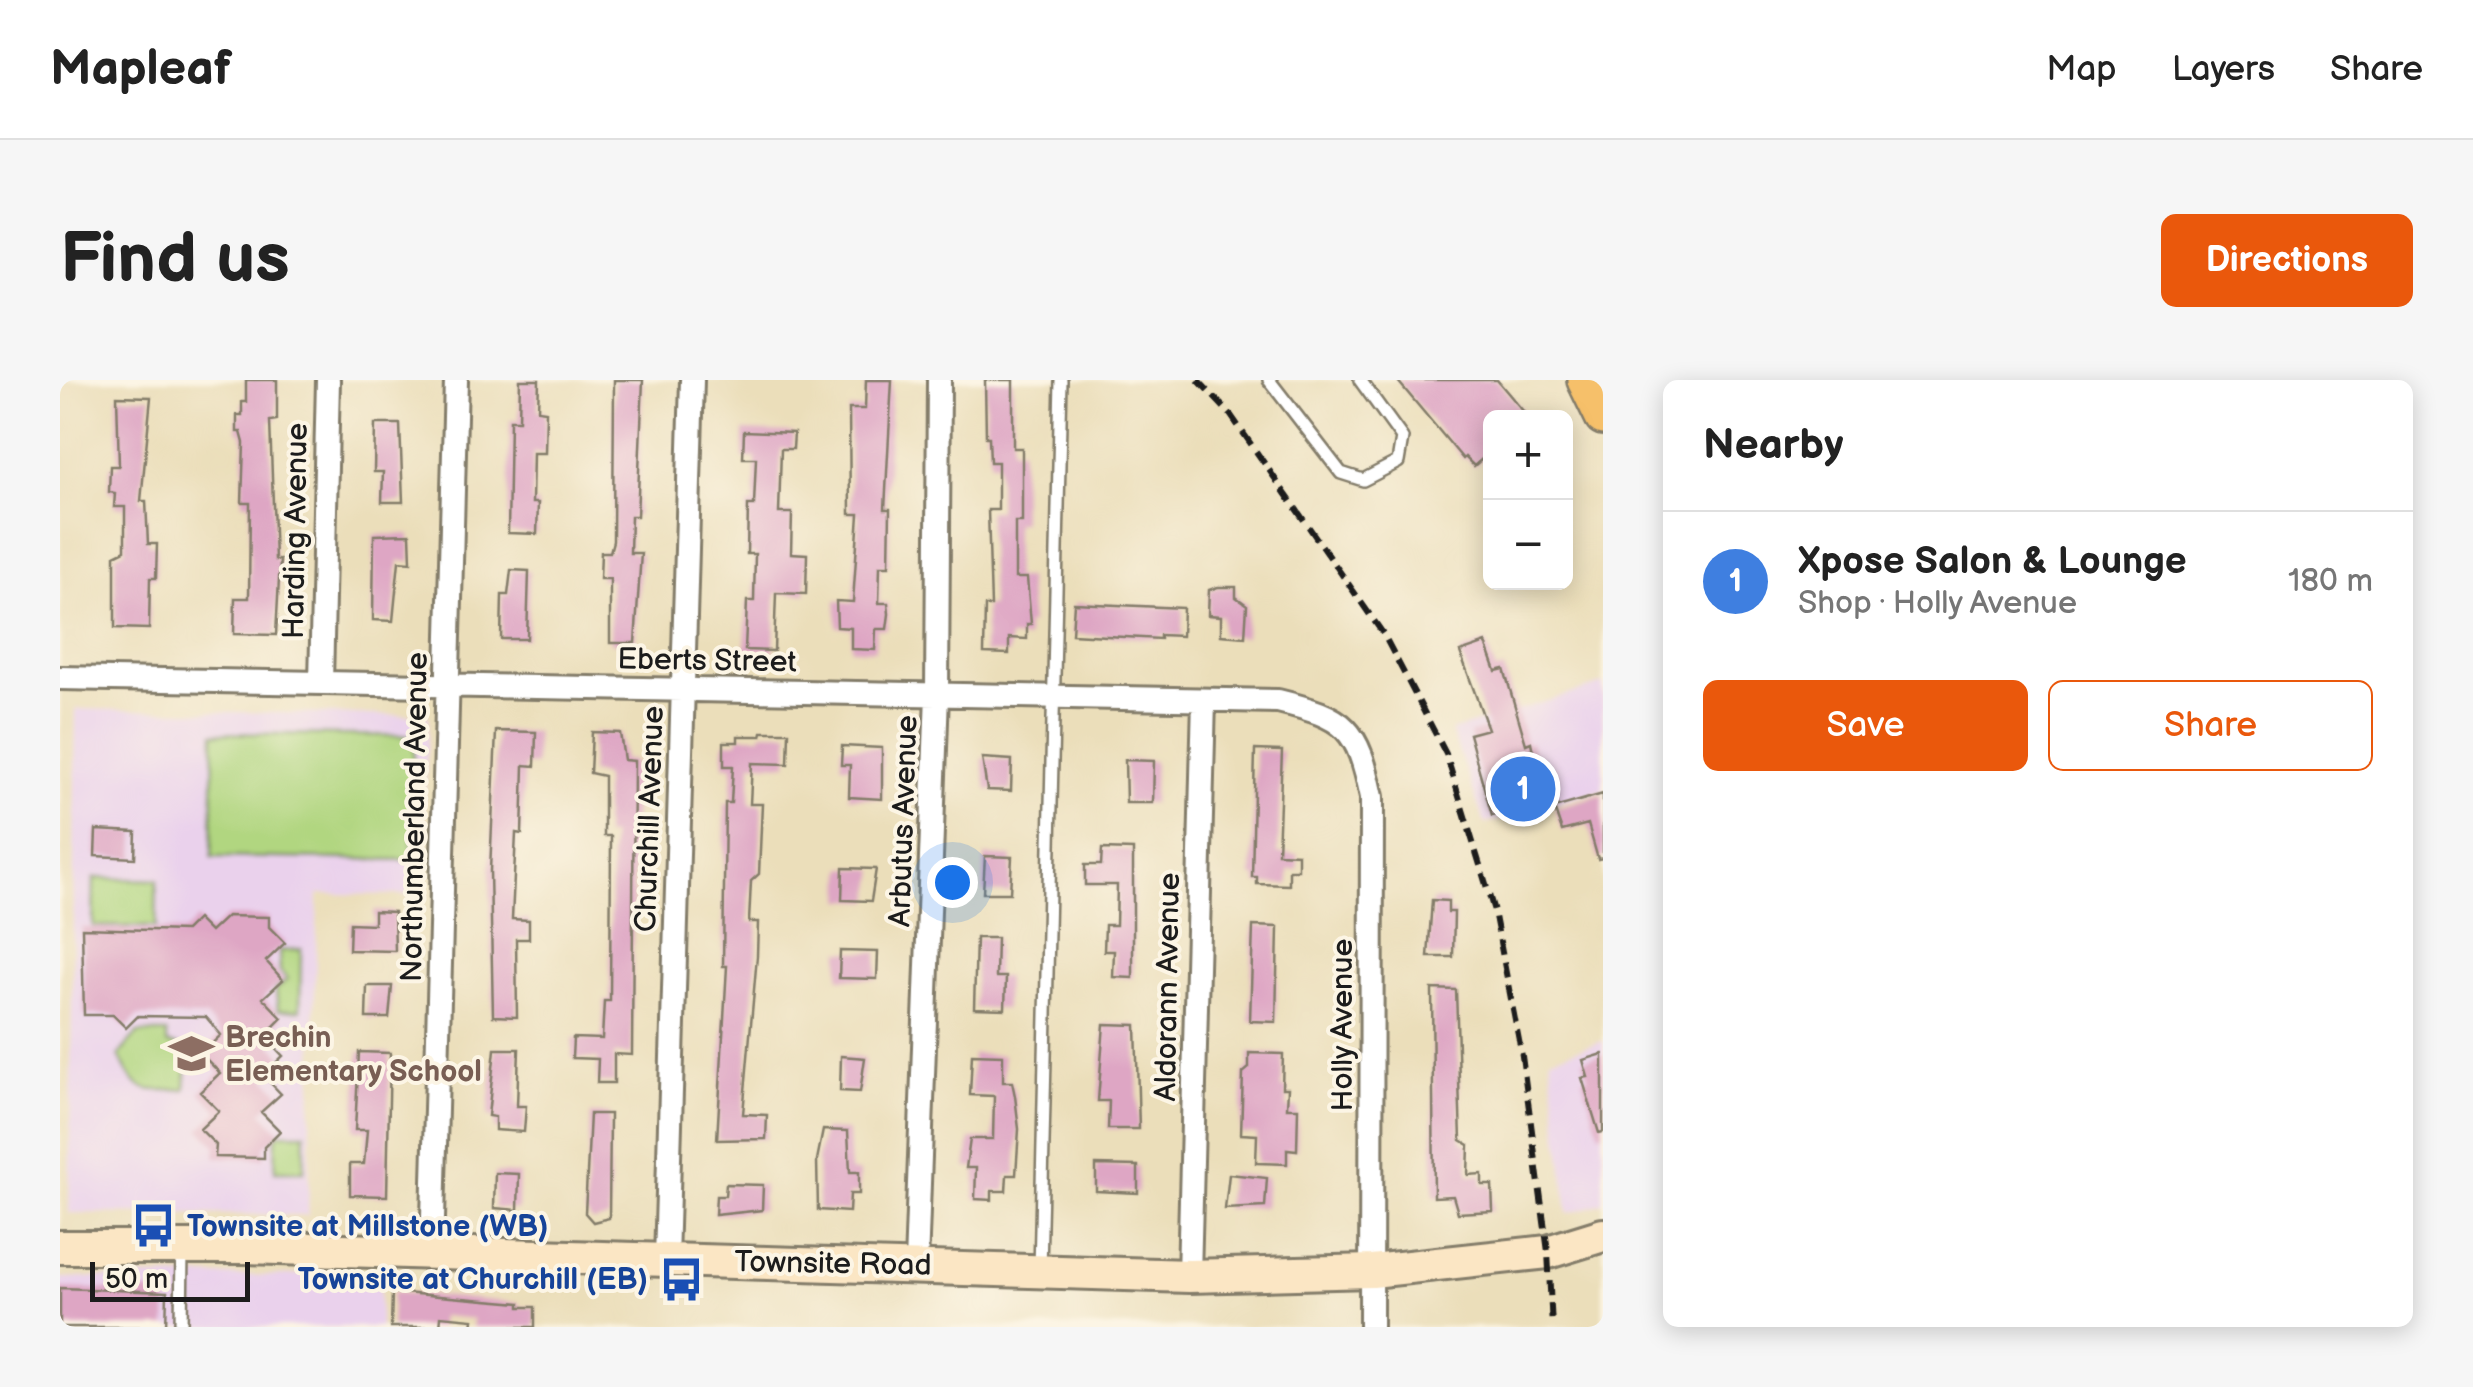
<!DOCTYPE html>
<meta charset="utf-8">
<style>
body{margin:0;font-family:"Balsamiq Sans",sans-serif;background:#f6f6f6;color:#222}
.controls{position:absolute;right:30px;top:30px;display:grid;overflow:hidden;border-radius:15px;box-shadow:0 5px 25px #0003}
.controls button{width:90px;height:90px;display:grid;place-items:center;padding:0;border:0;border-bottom:2px solid #e0e0e0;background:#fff;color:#222;font:50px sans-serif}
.scale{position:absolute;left:30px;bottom:25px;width:160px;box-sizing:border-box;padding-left:10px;border:5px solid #1c1c1c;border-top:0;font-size:28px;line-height:35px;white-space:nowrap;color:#1c1c1c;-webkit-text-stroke:8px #fcf5e5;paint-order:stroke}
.you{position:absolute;left:892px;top:502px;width:35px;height:35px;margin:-25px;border:8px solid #fff;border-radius:50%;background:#1a73e8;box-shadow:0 0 0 15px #1a73e833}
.badge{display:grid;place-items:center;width:65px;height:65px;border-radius:50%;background:#ea580c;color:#fff;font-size:32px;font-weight:700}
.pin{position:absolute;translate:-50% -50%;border:5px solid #fff;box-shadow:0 2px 10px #0006}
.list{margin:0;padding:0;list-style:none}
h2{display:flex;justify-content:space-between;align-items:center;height:130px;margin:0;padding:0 40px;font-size:42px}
h2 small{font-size:32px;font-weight:400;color:#767676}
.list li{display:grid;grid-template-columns:65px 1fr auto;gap:30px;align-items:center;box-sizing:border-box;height:140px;padding:0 40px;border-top:2px solid #e0e0e0}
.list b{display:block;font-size:38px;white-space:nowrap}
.list p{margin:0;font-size:32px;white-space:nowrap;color:#767676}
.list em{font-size:32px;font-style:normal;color:#767676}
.actions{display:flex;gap:20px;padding:30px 40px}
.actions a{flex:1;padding:22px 0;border:2px solid #ea580c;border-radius:15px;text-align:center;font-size:35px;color:#ea580c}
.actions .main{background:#ea580c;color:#fff}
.map{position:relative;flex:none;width:1543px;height:947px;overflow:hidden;border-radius:15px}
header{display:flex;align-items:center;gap:60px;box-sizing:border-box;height:140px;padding:0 50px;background:#fff;border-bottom:2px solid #e0e0e0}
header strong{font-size:48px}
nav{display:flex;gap:55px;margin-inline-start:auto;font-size:35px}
.intro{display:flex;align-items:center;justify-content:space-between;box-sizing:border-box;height:240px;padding:0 60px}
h1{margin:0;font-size:70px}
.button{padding:25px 45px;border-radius:15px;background:#ea580c;color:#fff;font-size:35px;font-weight:700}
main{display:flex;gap:60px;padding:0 60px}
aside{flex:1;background:#fff;border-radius:15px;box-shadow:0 5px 25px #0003}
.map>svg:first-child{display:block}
.built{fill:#ead1ec}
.green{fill:#b1d680;stroke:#66794e;stroke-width:2.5}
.building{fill:#dea6c4}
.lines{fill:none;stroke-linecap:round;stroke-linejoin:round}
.lane-casing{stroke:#847d6b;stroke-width:16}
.street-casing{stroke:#847d6b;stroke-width:28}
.secondary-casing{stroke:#847d6b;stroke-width:38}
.primary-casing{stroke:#847d6b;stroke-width:40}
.lane{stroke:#fff;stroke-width:11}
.street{stroke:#fff;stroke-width:22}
.secondary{stroke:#fbe6c4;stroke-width:32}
.primary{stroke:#f6c06b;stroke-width:35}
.rail{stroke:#1c1c1c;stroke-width:6;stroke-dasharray:15 8;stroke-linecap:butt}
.labels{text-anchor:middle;stroke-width:8;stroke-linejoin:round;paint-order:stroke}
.street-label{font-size:30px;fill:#1c1c1c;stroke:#fcf5e5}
.education-label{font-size:30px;font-weight:bold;fill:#785e54;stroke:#fcf5e5;text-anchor:start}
.transit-label{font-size:30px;font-weight:bold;fill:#164399;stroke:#fcf5e5;text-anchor:start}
</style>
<header>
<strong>Mapleaf</strong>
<nav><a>Map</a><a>Layers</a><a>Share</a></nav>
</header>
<div class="intro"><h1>Find us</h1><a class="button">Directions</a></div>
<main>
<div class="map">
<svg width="1543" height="947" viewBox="0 0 1543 947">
<rect width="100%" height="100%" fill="#fcf5e5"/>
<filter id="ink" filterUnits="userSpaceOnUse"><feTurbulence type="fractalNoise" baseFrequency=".01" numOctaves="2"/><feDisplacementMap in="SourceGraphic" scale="20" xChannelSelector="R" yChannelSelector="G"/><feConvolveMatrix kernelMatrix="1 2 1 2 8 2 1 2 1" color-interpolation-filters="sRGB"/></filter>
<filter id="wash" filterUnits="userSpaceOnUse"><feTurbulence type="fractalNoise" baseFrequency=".0048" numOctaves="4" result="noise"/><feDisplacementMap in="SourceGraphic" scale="40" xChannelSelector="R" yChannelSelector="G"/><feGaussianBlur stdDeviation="2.25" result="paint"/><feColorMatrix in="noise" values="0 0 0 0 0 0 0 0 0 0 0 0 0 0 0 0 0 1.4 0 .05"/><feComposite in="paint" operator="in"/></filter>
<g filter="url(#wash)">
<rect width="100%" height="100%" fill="#ebdeba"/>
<path class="built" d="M1543,304V410L1425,444L1391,351Z
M16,329L369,336L358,515L258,514L248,835L9,833Z
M1543,661V823L1508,833L1490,678Z
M320,894V947H0V898Z"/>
<path class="green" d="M154,353L354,356L352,480L152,477Z
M34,498L97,500L96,547L33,546Z
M241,569L240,630H218L216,610L227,599L220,591L219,571Z
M78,653H107V664L129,668L125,709C85,711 76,715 59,675Z
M221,753H245L244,791H215L216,757Z"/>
<g id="blocks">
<path class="building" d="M186,0H217V40L210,41L215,180H220L216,255L174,254L175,218H189L190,123H182L184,63L181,52H177V35H182V22H186Z
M460,0H479L478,30L486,31L485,73H473L472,123H478L477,154L448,153L450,40H459Z
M554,0H583L577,136H571L570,173H581L575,263H550V199H540L541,172H550L553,161Z
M806,0H832L825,129H830L829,186H820L819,223H828L829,234L827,249H816L815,270L791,269V248L777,247L776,221L793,222L799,134H790L789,29H805Z
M925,0H953V68H962V142H955V198H967L971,244H967V259L949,258V274L924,273L925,226H931L928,130H938V82H930L929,57H926Z
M1337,0H1437L1469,38H1430V72L1414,86L1405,77L1403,79Z
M57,16L91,17L81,121H86L88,164H97L96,198H90L89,249L55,248V175L65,170V127H54L55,113L49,112L50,86H59Z
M315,44H340L343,122H322L323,92H314Z
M684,51L734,53L733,69H721L719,133H732L731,173L747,174L746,214L716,213L714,271L685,270L687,221H694L695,174H687L688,125H694L696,78H683Z
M350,154L351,182L339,181L333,241L313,240L314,155Z
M451,190L469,191L467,259H441L442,215H448Z
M1158,207H1176V217L1187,225L1185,257L1161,255V236L1148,235L1149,210Z
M1014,223L1123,228L1122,256L1100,255V259L1012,254Z
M1426,263L1436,291L1444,289L1466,364L1471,362L1483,422L1432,436L1409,354L1428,349L1400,272Z
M436,351L476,352L475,386L464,385L462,454L456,453L452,539L469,540V559H456L457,637L433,636L430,491Z
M532,352L560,353L564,380L574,381L572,675L554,674V703H537L538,679L512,678L513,658L542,659L544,621H550L551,456H544V396L530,393Z
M702,352H729L728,384L692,383L690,424H702L699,494L691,501L689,542H698L697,576L683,734L707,735L706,759L657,760L667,586H663L665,423H671L673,386H664V362H678V356H701Z
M782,366L822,368V419L789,417L790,385H781Z
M1195,370L1222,371L1218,473L1238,474V490H1229V505L1197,504V497H1192Z
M922,378L952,380L951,411L927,410Z
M1065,380L1094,381L1093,423H1066Z
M1543,414V478L1538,479L1528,444L1502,451L1494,428Z
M36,450L76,452L75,478L35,476Z
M1042,469L1073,470V598L1053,597L1054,571H1044L1045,545H1056L1057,505H1025V485H1041Z
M925,476L952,477L950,513H923Z
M783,488L816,489L811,521L782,520Z
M1372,520L1388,521V532H1394L1393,577H1368Z
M314,531L334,532L335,571L289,570L290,543L314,544Z
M167,536L209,537V547L225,563L206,581L223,600L203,618L222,638L204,656L223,676L203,695L221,714L201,732L220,751L204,767V778L155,777L156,765L140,749L159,731L140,712L160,693L141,674L161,655L146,637L78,636L66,648L53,635H24L22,548L125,551L137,539L150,552Z
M1193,546L1218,547L1216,642L1190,641Z
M916,558H937L936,597H946L945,629L914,628Z
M780,571L818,572L817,599L779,598Z
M307,606H332L329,638H306Z
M1372,609L1396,610L1401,760L1409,765L1408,795L1422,794V805H1432L1433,831L1398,833L1393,816L1374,817Z
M1044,644L1076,645L1079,749H1048L1049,721H1038Z
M435,669H459L457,726H466L464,752L435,750V737L428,736Z
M299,672L330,673L327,816L290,815V784H304L307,750H295Z
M1189,673L1223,674L1222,708H1228L1227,728H1238L1237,770L1227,769V784L1196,783L1197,755L1181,754L1183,693L1189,688Z
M912,674L943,675V702H952L955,716L959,749L956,795H947L946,811H932V820L915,819L916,788H906L910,759H933L934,716L910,715Z
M1543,674V752L1539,753L1522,698L1528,697L1523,680Z
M781,676L805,678L800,712L780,711Z
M530,734H550L549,838L533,842L525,833Z
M763,750L788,751L790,792H799V814H790L789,832L758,830L757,780Z
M1036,785L1078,786V813L1036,811Z
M435,793L459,794L458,830L434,828Z
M1169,794L1207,798L1205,827L1165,829Z
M666,804L703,805L702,830L655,835L656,816H665Z
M0,908L107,912L106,947H0Z
M332,912L460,923V927H475V947H412L413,939L381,936L380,947H331Z"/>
</g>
</g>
<g filter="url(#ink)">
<use href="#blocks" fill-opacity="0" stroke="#847d6b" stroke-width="2.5"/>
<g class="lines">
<defs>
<path id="lane" d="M1209,0L1281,93L1303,100L1338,82L1342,58L1300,0
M980,890L1001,0
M121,947L122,871"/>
<path id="street" d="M0,298L1218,321C1287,338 1297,347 1312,417L1311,947
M261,303L268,0
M372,875L396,0
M606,880L632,0
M856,885L877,314L879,0
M1129,896L1144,320"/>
<path id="secondary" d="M0,867H186L1129,896L1312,891L1488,872L1543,855"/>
<path id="primary" d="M1525,0L1543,37"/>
</defs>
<use href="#lane" class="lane-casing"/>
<use href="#street" class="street-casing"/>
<use href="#secondary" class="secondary-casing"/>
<use href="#primary" class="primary-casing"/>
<use href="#lane" class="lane"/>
<use href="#street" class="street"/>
<use href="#secondary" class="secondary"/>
<use href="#primary" class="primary"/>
<path class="rail" d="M1138,0L1170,34L1324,255L1386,374L1434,531L1462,676L1488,872L1492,947"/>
</g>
</g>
<defs>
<symbol id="school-bare" viewBox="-9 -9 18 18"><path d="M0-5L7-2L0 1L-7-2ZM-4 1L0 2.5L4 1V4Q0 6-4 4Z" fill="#8d6e63" stroke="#fcf5e5" stroke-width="2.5" paint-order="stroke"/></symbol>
<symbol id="bus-bare" viewBox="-9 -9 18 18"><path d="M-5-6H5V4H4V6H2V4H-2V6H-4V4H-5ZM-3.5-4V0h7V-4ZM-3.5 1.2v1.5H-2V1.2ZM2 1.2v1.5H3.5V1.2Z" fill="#1a4fb4" stroke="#fcf5e5" stroke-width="2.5" paint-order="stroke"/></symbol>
</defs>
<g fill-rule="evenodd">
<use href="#school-bare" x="100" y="642" width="63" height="63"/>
<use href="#bus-bare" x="62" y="814" width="63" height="63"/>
<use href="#bus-bare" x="590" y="868" width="63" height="63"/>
</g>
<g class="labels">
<g class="street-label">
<text transform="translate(235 151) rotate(-89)" y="10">Harding Avenue</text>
<text transform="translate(647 280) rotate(1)" y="10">Eberts Street</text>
<text transform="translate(354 437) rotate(-89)" y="10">Northumberland Avenue</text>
<text transform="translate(589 439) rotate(-88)" y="10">Churchill Avenue</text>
<text transform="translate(843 441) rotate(-88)" y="10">Arbutus Avenue</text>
<text transform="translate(1107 607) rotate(-89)" y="10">Aldorann Avenue</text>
<text transform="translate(1282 645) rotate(-90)" y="10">Holly Avenue</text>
<text transform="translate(773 883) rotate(1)" y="10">Townsite Road</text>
</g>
<g class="education-label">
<text x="165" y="667">Brechin<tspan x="165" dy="34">Elementary School</tspan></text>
</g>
<g class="transit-label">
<text x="127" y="856">Townsite at Millstone (WB)</text>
<text x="588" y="909" text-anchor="end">Townsite at Churchill (EB)</text>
</g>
</g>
</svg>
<div class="controls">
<button>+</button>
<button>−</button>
</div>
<div class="scale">50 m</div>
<div class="you"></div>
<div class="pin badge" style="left:1463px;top:409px;background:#3f7fe0">1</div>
</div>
<aside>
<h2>Nearby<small></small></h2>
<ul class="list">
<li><span class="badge" style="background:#3f7fe0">1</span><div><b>Xpose Salon &amp; Lounge</b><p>Shop · Holly Avenue</p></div><em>180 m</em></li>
</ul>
<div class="actions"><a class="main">Save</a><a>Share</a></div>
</aside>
</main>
